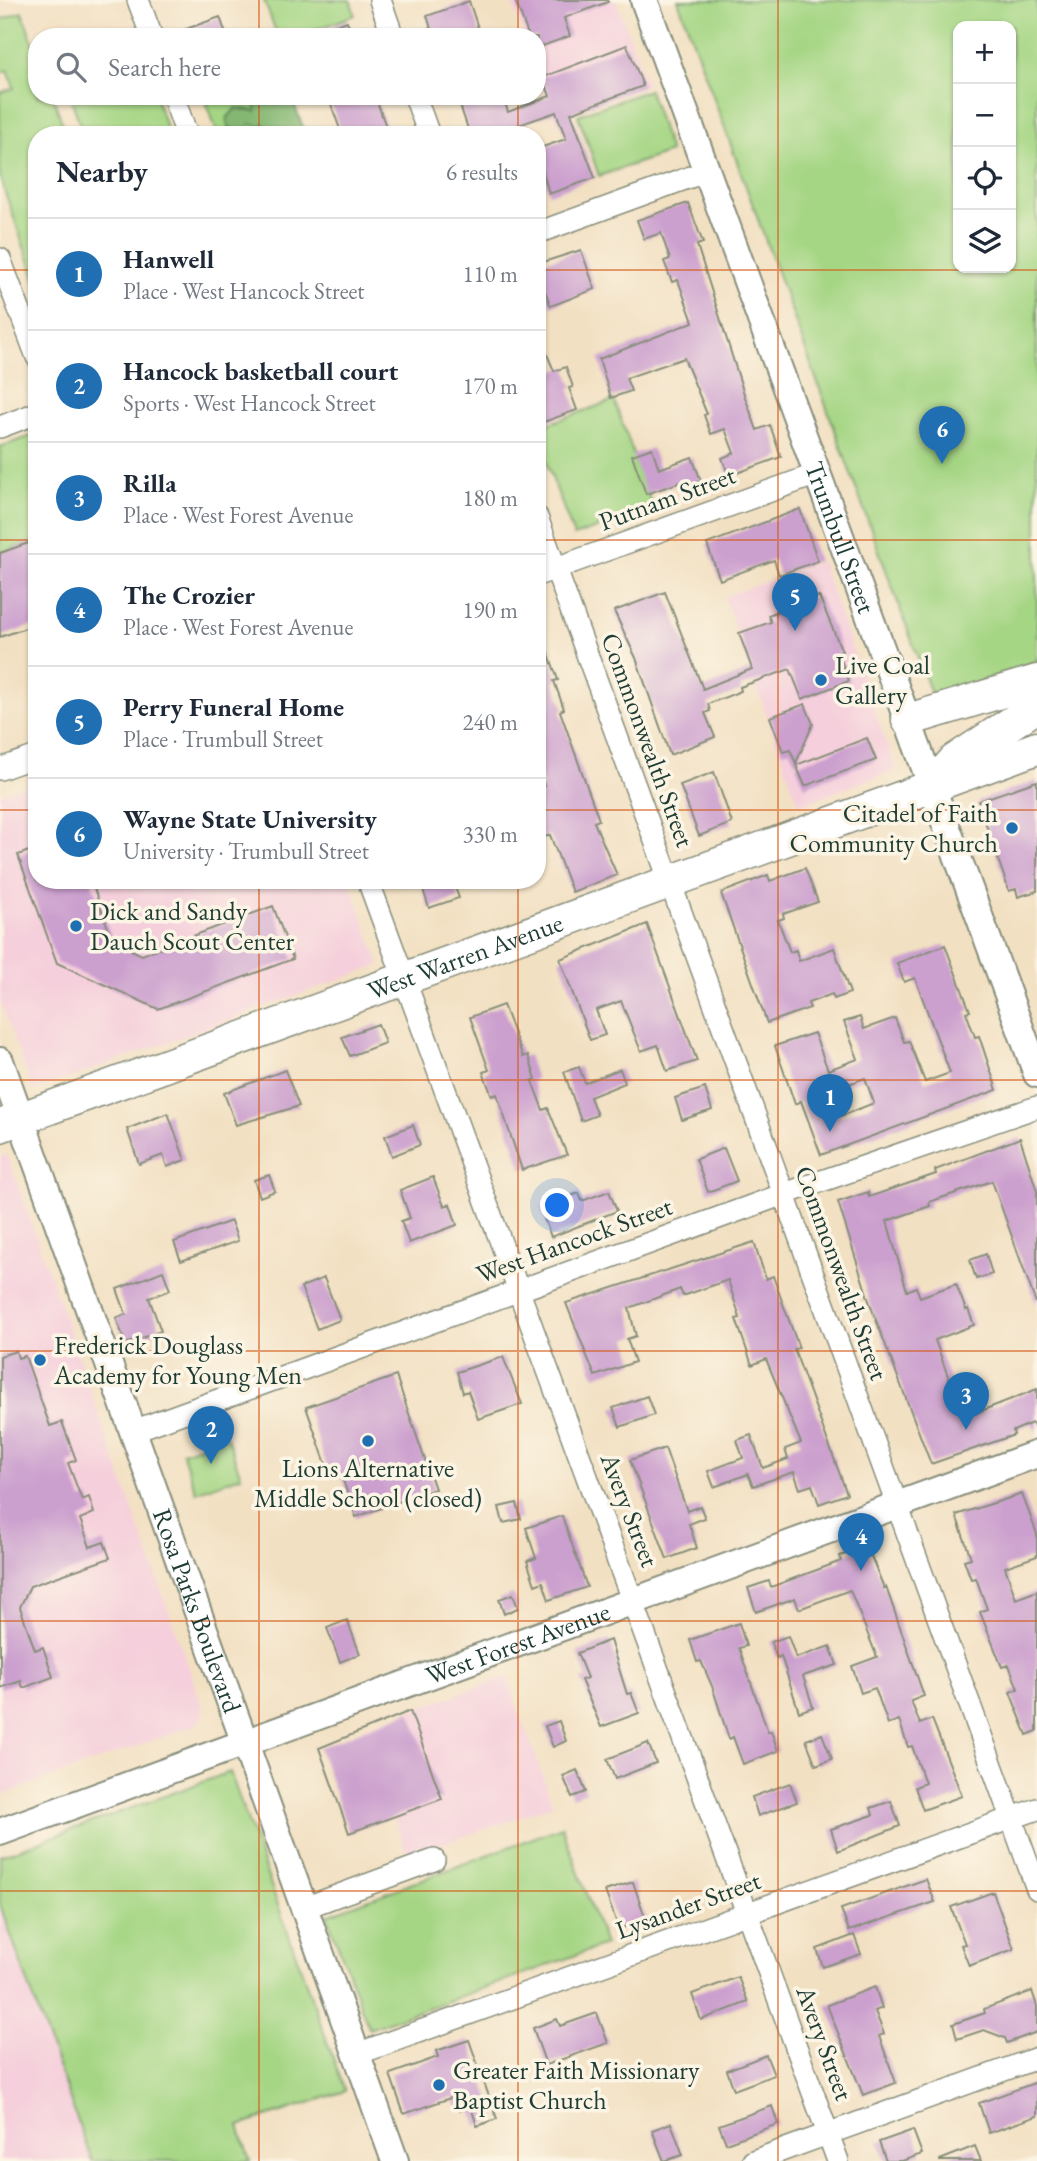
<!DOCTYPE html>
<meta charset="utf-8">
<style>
body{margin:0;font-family:"EB Garamond",serif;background:#f6f6f7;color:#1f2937}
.controls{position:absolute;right:21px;top:21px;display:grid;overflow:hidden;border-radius:14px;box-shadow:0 2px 5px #0004}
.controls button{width:63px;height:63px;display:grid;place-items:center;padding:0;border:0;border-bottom:2px solid #e0e1e3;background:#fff;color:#1f2937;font:35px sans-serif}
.you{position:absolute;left:558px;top:1206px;width:24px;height:24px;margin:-18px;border:5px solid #fff;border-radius:50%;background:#1a73e8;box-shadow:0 0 0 10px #1a73e833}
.badge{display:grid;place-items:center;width:46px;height:46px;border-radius:50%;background:#1f6fb2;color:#fff;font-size:23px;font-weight:700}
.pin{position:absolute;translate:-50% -58px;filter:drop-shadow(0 2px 4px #0008)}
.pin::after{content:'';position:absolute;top:37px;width:24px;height:21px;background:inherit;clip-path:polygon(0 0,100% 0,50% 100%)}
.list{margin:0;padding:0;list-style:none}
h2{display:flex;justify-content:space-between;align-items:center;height:91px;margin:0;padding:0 28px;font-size:30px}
h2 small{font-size:23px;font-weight:400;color:#747a83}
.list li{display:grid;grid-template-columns:46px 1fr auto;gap:21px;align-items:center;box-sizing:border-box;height:112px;padding:0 28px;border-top:2px solid #e0e1e3}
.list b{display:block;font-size:26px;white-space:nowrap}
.list p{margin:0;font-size:23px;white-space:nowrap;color:#747a83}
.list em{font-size:23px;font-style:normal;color:#747a83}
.icon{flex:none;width:38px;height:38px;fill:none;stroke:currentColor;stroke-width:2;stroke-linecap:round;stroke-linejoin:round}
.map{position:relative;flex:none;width:1037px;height:2161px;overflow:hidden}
.search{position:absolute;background:#fff;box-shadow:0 2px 5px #0004;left:28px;top:28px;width:518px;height:77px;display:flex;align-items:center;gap:18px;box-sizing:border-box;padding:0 24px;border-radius:28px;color:#747a83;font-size:26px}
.panel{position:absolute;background:#fff;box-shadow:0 2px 5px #0004;left:28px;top:126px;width:518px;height:763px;border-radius:28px}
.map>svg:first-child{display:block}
.built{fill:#f5cfdb}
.green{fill:#a5d684;stroke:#628a5c;stroke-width:2;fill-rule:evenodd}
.forest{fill:#84b772;stroke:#527a53;stroke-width:2}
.building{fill:#cb9fce;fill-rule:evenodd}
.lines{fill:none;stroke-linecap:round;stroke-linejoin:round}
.minor-casing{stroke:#888e7b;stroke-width:24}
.tertiary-casing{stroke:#888e7b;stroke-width:30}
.primary-casing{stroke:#888e7b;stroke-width:35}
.minor{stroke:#fff;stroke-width:21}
.tertiary{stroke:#fff;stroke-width:26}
.primary{stroke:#fff;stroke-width:32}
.grid{fill:none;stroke:#d45610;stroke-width:2;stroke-opacity:0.55}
.poi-dot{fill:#1f6fb2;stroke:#fcf5e5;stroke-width:2.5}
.labels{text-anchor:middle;stroke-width:7;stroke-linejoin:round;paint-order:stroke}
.street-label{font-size:26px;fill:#1f3d34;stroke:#fcf5e5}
.poi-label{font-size:26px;fill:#1f3d34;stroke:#fcf5e5;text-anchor:start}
</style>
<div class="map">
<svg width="1037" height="2161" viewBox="0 0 1037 2161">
<rect width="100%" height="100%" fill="#fcf5e5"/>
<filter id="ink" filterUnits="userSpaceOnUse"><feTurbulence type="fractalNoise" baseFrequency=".0143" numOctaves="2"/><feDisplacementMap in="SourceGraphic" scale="14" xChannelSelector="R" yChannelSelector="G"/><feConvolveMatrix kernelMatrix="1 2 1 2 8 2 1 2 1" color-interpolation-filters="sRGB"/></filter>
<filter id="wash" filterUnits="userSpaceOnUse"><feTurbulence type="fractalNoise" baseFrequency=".00686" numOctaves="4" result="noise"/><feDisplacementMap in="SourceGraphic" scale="28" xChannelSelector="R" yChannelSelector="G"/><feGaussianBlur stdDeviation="1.57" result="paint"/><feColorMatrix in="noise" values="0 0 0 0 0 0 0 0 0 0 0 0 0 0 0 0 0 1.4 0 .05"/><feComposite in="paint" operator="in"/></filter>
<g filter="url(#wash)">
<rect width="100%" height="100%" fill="#f2e0c2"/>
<path class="built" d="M511,0H616L647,84L555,118L537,70V37H525Z
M821,562L896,770L799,805L724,597Z
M37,780V880H349L380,965L33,1091L0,1001V794Z
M7,1155L203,1708L202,1718L193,1726L0,1796V1157Z
M507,1677L553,1805L408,1856L362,1728Z
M0,1905L92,2161H0Z"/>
<path class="green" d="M264,0H350L355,15L296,37H278Z
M678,0H1037V661L933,699ZM958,26H1011V268H958Z
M22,12L37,53V96H53L66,135H37L36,281L0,178V93L14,88L8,70L0,73V20Z
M649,90L670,152L599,176L578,115Z
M70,96H155L169,135H84Z
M204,96H285L299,135H218Z
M614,400L653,508L574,536L537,437V428Z
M37,434V540L0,553V447Z
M227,1437L241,1476L196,1492L182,1452Z
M230,1772L345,2091L239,2126L250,2161H92L0,1905V1856Z
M562,1827L605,1945L369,2029L327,1915Z"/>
<path class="forest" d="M244,96H291L306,135H276L263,124L257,129L256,125L250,124L244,133L229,128L227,118L236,108L256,111V105L247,103Z"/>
<g id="blocks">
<path class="building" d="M515,0H607L608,2L564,18L570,36L537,48V37H529Z
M469,1L481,37H434L427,16Z
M220,17L227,37H169V35Z
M347,21L353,37H309V35Z
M627,45L643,86L571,113L595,178L549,194L537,149L566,139L556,112L510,128L513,135H470L457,96H503L508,112L550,96L543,77Z
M332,96H375L389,135H342L331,104L334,102Z
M688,203L703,243L697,245L745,397L757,430L770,425L781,457L729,476L722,458L734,453L725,429L711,434L704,415L707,414L684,358L626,378L631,391L611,398L599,359L693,322L678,280L672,282L664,261L670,259L661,233L644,239L637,220Z
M581,250L595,289L551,306L544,289L537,291V264Z
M537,330L554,371L566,367L573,387L569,388L577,410L541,423L537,412Z
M652,448L659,469L692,457L701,481L686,486L684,481L646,494L632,455Z
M800,509L818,561L779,575L774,560L720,580L707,544Z
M37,540V624L0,637V553Z
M665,592L703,689L752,669L739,633L771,622L768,615L819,596L842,651L838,652L849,681L802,699L790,669L740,687L741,691L708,704L710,711L705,713L715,737L670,755L636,658L614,611Z
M539,626L558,680L554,681L564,709L560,711L599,820L594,822L617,875L572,892L550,835L537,840V787L544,786L537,769Z
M805,704L813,724L796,763L790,750L783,752L770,717Z
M867,738L876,760L805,786L796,765Z
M714,772L732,823L699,836L680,785Z
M1037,781V891L1018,897L1016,889L1009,891L978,801Z
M37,848V880H91L113,942L142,955L273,906L293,959L158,1009L57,963L18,855Z
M805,868L818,902L783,914L784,918L778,920L790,952L796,950L799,961L834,948L850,993L834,999L832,994L808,1003L810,1008L767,1023L721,893L768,875L770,881Z
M420,880H452L459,898L429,908Z
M647,924L697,1061L667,1071L658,1045L641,1051L621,1001L596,1010L605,1035L590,1040L560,959Z
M945,945L970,1011L966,1012L975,1037L979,1036L997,1090L821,1155L801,1101L795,1104L775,1046L814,1033L828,1070L858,1059L844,1022L860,1017L864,1029L895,1018L904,1042L909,1041L925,1082L950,1073L915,978L904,982L897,963ZM865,1078L874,1103L841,1116L832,1090Z
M503,1005L523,1057L528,1055L536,1079L532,1081L543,1110L548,1108L567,1155L522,1170L497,1094L492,1096L483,1072L489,1070L470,1017Z
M378,1024L385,1043L350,1056L342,1037Z
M579,1067L585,1083L620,1069L625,1083L590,1097L597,1115L581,1121L564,1072Z
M285,1070L299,1106L236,1125L224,1093Z
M705,1088L712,1110L682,1120L675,1098Z
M168,1113L185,1160L167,1167L163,1155L139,1164L127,1129Z
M413,1125L420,1145L392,1156L385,1136Z
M1020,1138L1037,1191V1306L992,1181L929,1202L930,1206L887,1221L907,1291L916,1287L920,1297L956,1284L966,1310L968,1309L974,1325L935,1340L963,1418L1037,1389V1432L1032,1423L1013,1431L1014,1435L931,1464L870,1304L838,1202L868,1192L869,1197L936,1174L935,1170Z
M724,1148L737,1181L708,1192L696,1159Z
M269,1175L275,1191L260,1197L254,1180Z
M433,1177L444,1206L450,1204L457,1225L409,1243L401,1221L410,1218L400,1190Z
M609,1191L617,1211L551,1237L540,1207L579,1193L582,1201Z
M231,1221L238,1241L181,1261L174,1242Z
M754,1242L766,1279L773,1276L799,1348L794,1349L847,1494L819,1504L812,1485L800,1489L794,1472L753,1486L748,1474L714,1487L708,1471L743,1458L737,1440L751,1435L763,1468L788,1459L785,1449L801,1443L766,1359L752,1365L736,1319L740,1318L728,1280L683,1296L680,1289L629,1308L636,1336L627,1339L635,1362L595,1376L566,1303Z
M986,1254L992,1274L976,1279L970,1260Z
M163,1271L170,1290L149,1298L161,1331L126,1344L116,1318L126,1314L117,1289Z
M324,1278L340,1320L317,1329L301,1287Z
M16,1351L18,1358L25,1356L50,1426L62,1422L76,1460L68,1463L82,1500L89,1497L94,1513L80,1519L90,1547L104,1542L110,1558L30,1586L20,1607L35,1650L43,1647L53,1677L23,1688L21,1681L0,1688V1356Z
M503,1357L522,1404L478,1419L468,1391L463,1393L457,1372Z
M396,1376L435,1489L356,1517L341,1475L331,1478L306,1407Z
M647,1396L654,1415L620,1427L613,1408Z
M665,1448L687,1511L700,1506L705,1518L689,1524L697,1548L667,1559L630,1460Z
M1022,1494L1037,1534V1556L1005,1567L1016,1599L1037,1591V1731L1027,1735L1010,1692L1018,1689L1009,1665L1002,1667L980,1612L987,1609L976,1578L971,1579L964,1560L971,1558L956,1515Z
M517,1503L521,1519L503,1523L499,1507Z
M562,1516L587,1587L549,1600L543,1582L535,1585L527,1561L536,1558L526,1528Z
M867,1546L884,1588L886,1587L924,1696L911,1701L920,1724L932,1719L962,1796L923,1810L915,1787L925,1783L912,1746L908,1747L899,1720L888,1724L875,1688L861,1693L852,1666L877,1657L850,1590L799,1609L795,1598L756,1612L748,1588L769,1581L771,1587L841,1561L840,1556Z
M513,1594L518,1608L504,1614L499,1599Z
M347,1620L360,1654L340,1662L327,1628Z
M739,1623L746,1646L739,1648L768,1732L771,1731L778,1751L743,1764L733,1737L729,1739L712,1686L701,1661L697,1662L690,1640Z
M788,1636L796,1658L830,1646L837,1665L803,1676L813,1707L799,1712L781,1656L777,1658L771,1642Z
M610,1640L627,1694L631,1693L639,1713L601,1727L581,1680L587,1678L577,1653Z
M410,1711L442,1799L349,1833L319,1748Z
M559,1721L566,1741L553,1747L545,1726Z
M822,1734L832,1759L816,1765L806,1740Z
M648,1743L656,1763L615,1779L607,1759Z
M577,1770L586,1792L572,1797L563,1776Z
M790,1783L797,1802L758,1816L752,1797Z
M891,1801L900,1826L838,1851L831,1829L873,1815L871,1808Z
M926,1879L935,1902L849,1931L841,1909Z
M633,1882L646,1920L619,1929L605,1891Z
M993,1892L1014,1949L969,1966L961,1945L965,1944L951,1907Z
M854,1935L861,1954L823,1967L817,1949Z
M738,1977L748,2002L701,2020L692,1994Z
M875,1987L882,2008L875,2011L884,2034L879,2036L896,2083L863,2095L827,2005Z
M1032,1991L1037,2006V2032L1007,2043L1005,2038L984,2030L957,2039L953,2024L985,2013L984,2009Z
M597,2013L608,2043L546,2065L533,2028L557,2019L560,2026Z
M469,2040L497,2119L477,2126L471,2107L459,2111L453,2097L404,2114L390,2074L438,2057L436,2051Z
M766,2055L774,2075L734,2090L727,2070Z
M1037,2082V2116L989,2133L979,2103Z
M772,2106L778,2124L726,2143L719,2125Z
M671,2123L683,2155L664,2161L652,2130Z
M913,2130L922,2154L902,2161H886L879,2142Z
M975,2146L981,2161H940V2160Z"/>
</g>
</g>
<g filter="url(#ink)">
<use href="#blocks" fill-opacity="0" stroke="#888e7b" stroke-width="2"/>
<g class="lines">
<defs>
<path id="minor" d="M138,0L152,37
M380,0L393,37
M173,96L187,135
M415,96L429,135
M537,233L707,171
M0,259L37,357
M0,427L37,413
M537,517L1037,1889
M537,575L817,474
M0,769L37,756
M368,880L838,2161
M133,1431L784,1194L1037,1107
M304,1908L434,1860
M357,2054L1037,1809
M753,2161L1037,2058"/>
<g id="tertiary">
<path id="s1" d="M644,0L1037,1074"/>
<path id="s2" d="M0,1061L395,2161"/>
<path id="s3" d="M0,1832L1037,1454"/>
</g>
<g id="primary">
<path d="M908,720L1037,681"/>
<path d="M939,778L955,760L1037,706"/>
<path id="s4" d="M0,1126L1037,748"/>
</g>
</defs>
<use href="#minor" class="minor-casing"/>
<use href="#tertiary" class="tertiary-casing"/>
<use href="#primary" class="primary-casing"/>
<use href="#minor" class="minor"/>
<use href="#tertiary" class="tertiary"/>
<use href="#primary" class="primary"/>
</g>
</g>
<path class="grid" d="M259,0V37M518,0V37M778,0V2161M259,96V135M518,96V135M0,270H37M537,270H1037M0,540H37M537,540H1037M0,810H37M537,810H1037M259,880V2161M518,880V2161M0,1080H1037M0,1351H1037M0,1621H1037M0,1891H1037"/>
<g class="poi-dot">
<circle cx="821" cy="680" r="7"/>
<circle cx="1012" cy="828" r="7"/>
<circle cx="76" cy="926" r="7"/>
<circle cx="40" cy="1360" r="7"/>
<circle cx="368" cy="1441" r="7"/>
<circle cx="439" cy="2085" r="7"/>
</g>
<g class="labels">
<g class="street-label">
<text transform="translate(667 498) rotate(-20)" y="9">Putnam Street</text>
<text dy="9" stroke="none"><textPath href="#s1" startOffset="572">Trumbull Street</textPath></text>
<text transform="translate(648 740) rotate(70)" y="9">Commonwealth Street</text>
<text dy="9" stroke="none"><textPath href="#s4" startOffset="495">West Warren Avenue</textPath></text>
<text transform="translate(574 1240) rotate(-20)" y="9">West Hancock Street</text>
<text transform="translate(842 1273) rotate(70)" y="9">Commonwealth Street</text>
<text transform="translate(630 1510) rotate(69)" y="9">Avery Street</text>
<text dy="9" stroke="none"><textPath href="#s2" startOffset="584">Rosa Parks Boulevard</textPath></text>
<text dy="9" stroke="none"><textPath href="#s3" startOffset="551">West Forest Avenue</textPath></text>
<text transform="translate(688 1905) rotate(-20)" y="9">Lysander Street</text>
<text transform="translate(825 2043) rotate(70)" y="9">Avery Street</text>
</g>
<g class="poi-label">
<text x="835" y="674">Live Coal<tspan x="835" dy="30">Gallery</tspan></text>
<text x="998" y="822" text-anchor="end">Citadel of Faith<tspan x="998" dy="30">Community Church</tspan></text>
<text x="90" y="920">Dick and Sandy<tspan x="90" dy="30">Dauch Scout Center</tspan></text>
<text x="54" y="1354">Frederick Douglass<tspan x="54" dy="30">Academy for Young Men</tspan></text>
<text x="368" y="1477" text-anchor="middle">Lions Alternative<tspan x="368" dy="30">Middle School (closed)</tspan></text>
<text x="453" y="2079">Greater Faith Missionary<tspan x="453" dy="30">Baptist Church</tspan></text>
</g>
</g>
</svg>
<div class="controls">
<button>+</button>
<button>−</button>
<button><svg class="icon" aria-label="locate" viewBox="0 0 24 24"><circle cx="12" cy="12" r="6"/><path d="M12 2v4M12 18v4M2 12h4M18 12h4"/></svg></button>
<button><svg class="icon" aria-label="layers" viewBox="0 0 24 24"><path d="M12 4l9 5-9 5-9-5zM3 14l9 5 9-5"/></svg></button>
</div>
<div class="you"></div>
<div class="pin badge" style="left:830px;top:1132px">1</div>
<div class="pin badge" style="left:211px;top:1464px">2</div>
<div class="pin badge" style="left:966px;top:1430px">3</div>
<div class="pin badge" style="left:861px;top:1571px">4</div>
<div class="pin badge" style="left:795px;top:631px">5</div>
<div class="pin badge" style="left:942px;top:464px">6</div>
<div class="search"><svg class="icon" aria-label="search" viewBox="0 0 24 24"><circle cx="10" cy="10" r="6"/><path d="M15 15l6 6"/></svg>Search here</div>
<section class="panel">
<h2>Nearby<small>6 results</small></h2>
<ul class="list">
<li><span class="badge">1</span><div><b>Hanwell</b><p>Place · West Hancock Street</p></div><em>110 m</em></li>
<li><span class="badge">2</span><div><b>Hancock basketball court</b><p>Sports · West Hancock Street</p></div><em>170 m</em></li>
<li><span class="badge">3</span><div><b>Rilla</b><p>Place · West Forest Avenue</p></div><em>180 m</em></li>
<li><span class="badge">4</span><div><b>The Crozier</b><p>Place · West Forest Avenue</p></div><em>190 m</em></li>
<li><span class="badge">5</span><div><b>Perry Funeral Home</b><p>Place · Trumbull Street</p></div><em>240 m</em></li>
<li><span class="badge">6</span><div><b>Wayne State University</b><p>University · Trumbull Street</p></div><em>330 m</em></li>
</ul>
</section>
</div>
